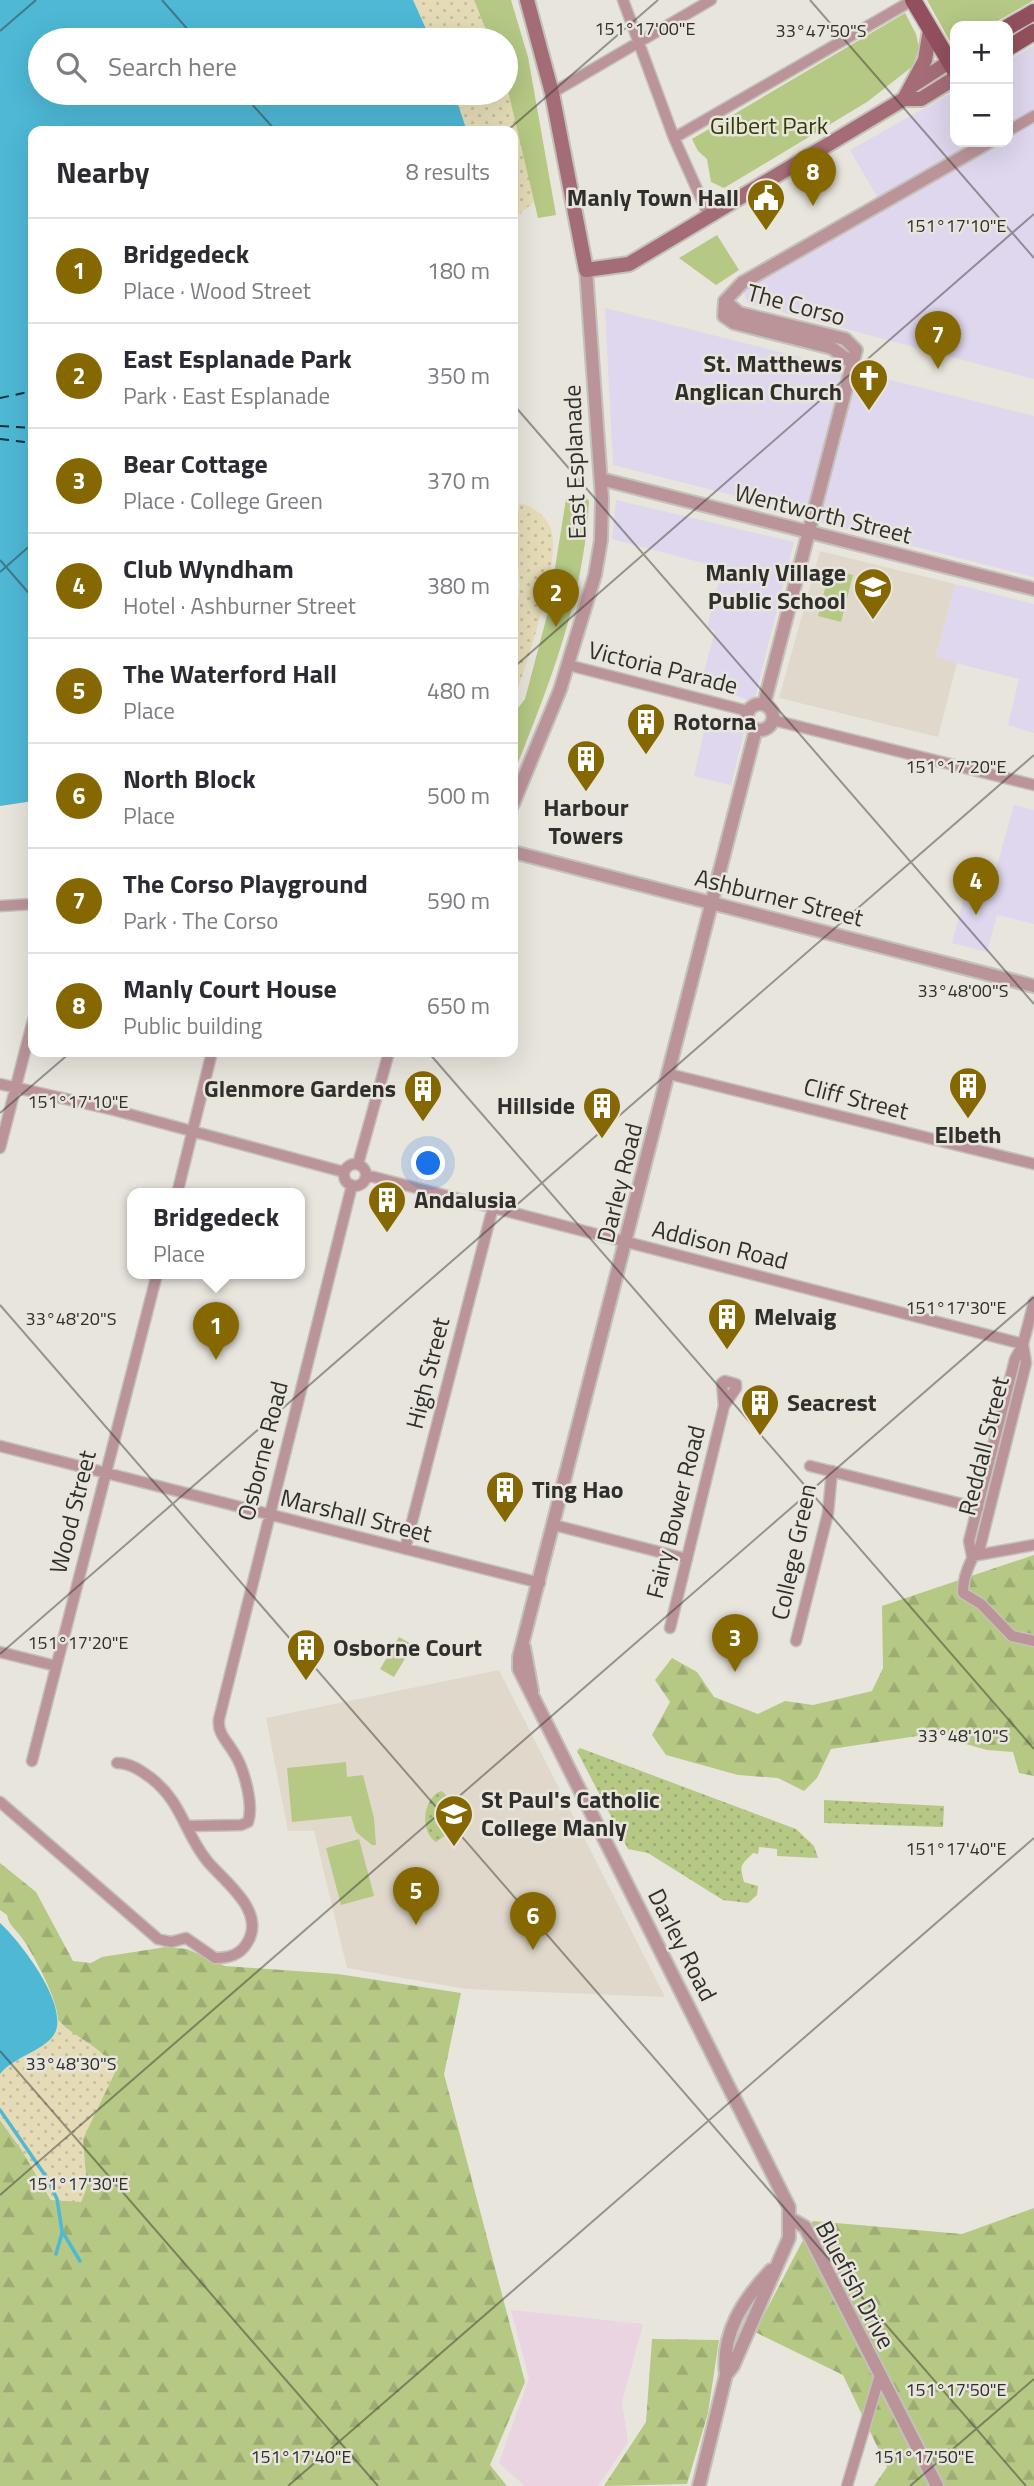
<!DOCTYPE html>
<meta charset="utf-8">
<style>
body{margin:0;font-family:"Titillium Web",sans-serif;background:#f2f2f3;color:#2b2b33}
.controls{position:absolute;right:21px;top:21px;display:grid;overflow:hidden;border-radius:14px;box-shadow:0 7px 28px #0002}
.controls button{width:63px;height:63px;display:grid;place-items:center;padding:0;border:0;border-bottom:2px solid #e1e1e2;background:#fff;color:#2b2b33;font:35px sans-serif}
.you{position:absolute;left:429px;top:1164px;width:24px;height:24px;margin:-18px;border:5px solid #fff;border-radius:50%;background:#1a73e8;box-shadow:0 0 0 10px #1a73e833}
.badge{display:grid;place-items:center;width:46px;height:46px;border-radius:50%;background:#866802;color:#fff;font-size:23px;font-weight:700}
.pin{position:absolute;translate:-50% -58px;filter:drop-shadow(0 2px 4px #0008)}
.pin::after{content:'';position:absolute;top:37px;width:24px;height:21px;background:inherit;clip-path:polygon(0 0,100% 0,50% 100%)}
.popup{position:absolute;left:127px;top:1188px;width:178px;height:91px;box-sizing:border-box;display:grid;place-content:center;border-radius:14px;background:#fff;filter:drop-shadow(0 2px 5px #0005);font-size:23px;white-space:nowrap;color:#7c7c81}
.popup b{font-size:26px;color:#2b2b33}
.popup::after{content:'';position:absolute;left:50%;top:100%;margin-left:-14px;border:14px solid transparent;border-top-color:#fff}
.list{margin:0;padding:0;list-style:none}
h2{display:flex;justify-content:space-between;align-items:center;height:91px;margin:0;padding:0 28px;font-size:30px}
h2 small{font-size:23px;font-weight:400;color:#7c7c81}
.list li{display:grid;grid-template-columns:46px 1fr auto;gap:21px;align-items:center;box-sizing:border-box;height:105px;padding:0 28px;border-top:2px solid #e1e1e2}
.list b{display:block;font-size:26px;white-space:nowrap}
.list p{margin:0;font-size:23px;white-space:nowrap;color:#7c7c81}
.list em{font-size:23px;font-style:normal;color:#7c7c81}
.icon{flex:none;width:38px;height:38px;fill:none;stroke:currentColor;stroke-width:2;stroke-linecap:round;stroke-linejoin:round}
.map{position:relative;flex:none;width:1034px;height:2486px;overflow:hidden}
.search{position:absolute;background:#fff;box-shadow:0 7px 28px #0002;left:28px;top:28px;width:490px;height:77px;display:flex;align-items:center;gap:18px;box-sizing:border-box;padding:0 24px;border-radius:38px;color:#7c7c81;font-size:26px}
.panel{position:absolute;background:#fff;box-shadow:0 7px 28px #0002;left:28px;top:126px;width:490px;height:931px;border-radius:14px}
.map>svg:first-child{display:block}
.commercial{fill:#ded7ed}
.built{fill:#e0d9cb}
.medical{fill:#ead4e1}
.grass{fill:url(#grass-dots)}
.forest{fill:url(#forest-firs)}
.sand{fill:url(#sand-dots)}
.park{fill:#b5c884}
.water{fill:#4eb8d5}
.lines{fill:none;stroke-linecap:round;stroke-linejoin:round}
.stream{stroke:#4eb8d5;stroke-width:3.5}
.ferry{stroke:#00313d;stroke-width:2;stroke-dasharray:9 7;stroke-linecap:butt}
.minor-casing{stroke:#c3c1ba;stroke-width:13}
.tertiary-casing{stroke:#c3c1ba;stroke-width:16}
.secondary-casing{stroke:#c3c1ba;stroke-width:18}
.primary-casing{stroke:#c3c1ba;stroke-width:19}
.minor{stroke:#bb949a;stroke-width:10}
.tertiary{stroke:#bb949a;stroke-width:12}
.secondary{stroke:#a46d76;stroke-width:14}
.primary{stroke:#92505d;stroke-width:16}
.ticks{fill:none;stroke:#302f2c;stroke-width:2;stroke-opacity:0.45}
.labels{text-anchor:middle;stroke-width:5;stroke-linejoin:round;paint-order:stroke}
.park-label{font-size:24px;fill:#323e01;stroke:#e8e5dd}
.poi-label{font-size:24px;font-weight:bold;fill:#302f2c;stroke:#e8e5dd;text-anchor:start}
.street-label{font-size:24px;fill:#302f2c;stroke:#e8e5dd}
.ticks-label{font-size:18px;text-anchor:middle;fill:#302f2c;stroke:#e8e5dd;stroke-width:5;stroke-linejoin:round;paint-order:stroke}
</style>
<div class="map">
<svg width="1034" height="2486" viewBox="0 0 1034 2486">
<defs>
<pattern id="grass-dots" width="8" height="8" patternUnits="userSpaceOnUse" patternTransform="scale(1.75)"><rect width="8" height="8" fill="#b5c884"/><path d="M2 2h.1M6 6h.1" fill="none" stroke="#9cac72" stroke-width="1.8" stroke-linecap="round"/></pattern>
<pattern id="forest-firs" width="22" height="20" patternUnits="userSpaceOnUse" patternTransform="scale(1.75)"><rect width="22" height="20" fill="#b5c884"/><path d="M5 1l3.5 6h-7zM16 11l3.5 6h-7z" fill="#9cac72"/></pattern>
<pattern id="sand-dots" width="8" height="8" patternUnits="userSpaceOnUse" patternTransform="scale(1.75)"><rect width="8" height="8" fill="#e5dcb7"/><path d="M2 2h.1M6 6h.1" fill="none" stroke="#c5bd9e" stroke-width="1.8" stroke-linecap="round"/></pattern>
</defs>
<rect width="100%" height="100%" fill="#e8e5dd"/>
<path class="commercial" d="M1034,45V379L748,303L742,288L879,213V200L850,150L955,91V142H1008V61Z
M605,308L1034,416V577L823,523L792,510L613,465Z
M616,500L794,542L754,702L701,684L715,630L707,628L722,568L612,539Z
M955,584L1034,604V733L1008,725L1019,679L936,658Z
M706,722L744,733L731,785L694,776Z
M1014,805L1034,810V924L997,915L987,952L952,943L970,874L993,880Z"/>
<path class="built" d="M820,551L955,584L936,657L957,663L938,737L779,698Z
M499,1670L665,1997L465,1989L347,1968L314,1831H288L266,1718Z"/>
<path class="medical" d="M511,2310L643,2324L622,2402L628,2442L598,2486H525L499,2463L529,2378Z"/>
<path class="grass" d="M580,1748L796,1829L814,1846L818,1858L777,1856V1849L759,1847L758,1854L753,1853C741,1866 739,1863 744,1882L758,1886L757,1895L748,1903L723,1900L648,1853L628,1849L577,1751Z
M441,1791C456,1800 452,1821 446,1835L436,1842C419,1831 423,1798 441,1791Z
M824,1800L944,1806L943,1827L824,1823Z"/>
<path class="forest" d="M1034,1555V1776L1019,1773L1013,1752L987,1750L966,1744L944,1732L831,1749L817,1778L804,1791L778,1778L738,1775L666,1755L652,1735L670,1702L655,1680L672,1658L697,1672L714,1697L758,1714L785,1701L813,1705L872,1691L883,1668L882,1606Z
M0,1863L36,1892L73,1961L91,1963L102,1957L166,1947L187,1949L225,1966L338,1974L461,1993L444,2074L525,2382L490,2465L507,2486H0V2120L21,2149L51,2200L81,2201L87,2187L82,2139L115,2072C102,2047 76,2040 58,2020C58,2000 34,1955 22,1938C16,1929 9,1926 7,1915L0,1910Z
M1034,2208V2486H874L887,2467L843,2375L755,2332L813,2221L962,2234Z
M652,2339L719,2340L708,2413L687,2484L604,2486L646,2422Z"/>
<path class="sand" d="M413,0H474L490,40H431Z
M506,82L536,200L513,220V131H467L454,93H506Z
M519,503C532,506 546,515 551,529C562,559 525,670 513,702V624L520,586L514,529Z
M58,2020C75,2039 106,2047 115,2072L83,2139L87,2187L81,2202L51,2200L21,2149L0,2120V2074C17,2055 55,2047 58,2020Z"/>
<path class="park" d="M474,0H511L528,57L556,215L538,218L506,82V40H490Z
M927,0H1034L989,26H955L953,47Z
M905,13L916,34L919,48L913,66L867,102L724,188L711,182L707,159L698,151L692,139Z
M717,235L739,270L716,285L679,258Z
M586,497L589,501C584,598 549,686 513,775V722L518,716L515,712L525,699L548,612L566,499Z
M830,569L853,575L841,622L818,616Z
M399,1637L413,1645L394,1677L380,1669Z
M346,1762L347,1777L363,1775L374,1818L376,1845H372L356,1832L351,1816L292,1822L287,1768Z
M359,1839L374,1896L341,1905L326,1848Z"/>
<path class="water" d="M0,0H413L431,40H40V93H454L467,131H33V801L0,806Z
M0,1923C20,1941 73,2009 53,2036C42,2051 14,2057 0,2074Z"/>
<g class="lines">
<path class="stream" d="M0,2110L47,2178L57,2199L62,2231L80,2261
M56,2254L62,2233"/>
<path class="ferry" d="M0,398L33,391
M0,426L33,428
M0,439L33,443"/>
<defs>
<path id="minor" d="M623,0L674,138L709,216
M552,93L711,0
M1008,131L1034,116
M674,138L913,0
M568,665L748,711
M773,720L1034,785
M0,906L33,904
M669,1074L1034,1164
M0,1084L110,1109L344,1172
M0,1148L33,1020
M358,1164L389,1052
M344 1175a11 11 0 1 1 22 0a11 11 0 1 1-22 0Z
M366,1175L1023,1344
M177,1194L212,1052
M1023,1344L1026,1363L980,1547C970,1559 963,1577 963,1593L981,1604L1012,1636L1034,1641
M0,1446L540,1583
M810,1466L978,1508
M554,1525L687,1559
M405,1549L493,1207
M972,1556L969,1541L1015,1359L1023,1344L1034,1302
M972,1556L1034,1545
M670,1628L724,1406L722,1383L725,1381L736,1384V1388L724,1406
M796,1641L828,1513L832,1471
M0,1652L56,1666
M32,1761L157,1274
M0,1802L158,1939L171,1942L186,1938L215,1958C229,1958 240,1955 247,1943C267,1912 225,1882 208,1862C184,1833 183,1803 151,1778C140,1770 130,1763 117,1763
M188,1826L241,1825L248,1822C254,1805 244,1768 234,1753C227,1741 217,1733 219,1719L352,1185
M847,2486L880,2375"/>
<path id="tertiary" d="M725,301L739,313L845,339L856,350L764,704
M851,362L832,348L734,323L724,316L725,301L742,283L989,142
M601,479L1034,589
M747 717a13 13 0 1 1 26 0a13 13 0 1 1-26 0Z
M513,804L560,690L595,575L601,540L602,499L586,270
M513,852L1034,986
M524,1647L532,1691
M791,2219L805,2227L937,2486
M726,2375C721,2333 743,2300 771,2270
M699,2486L726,2375L733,2366L789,2238V2207L519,1669V1657L756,729"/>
<path id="secondary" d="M527,0L552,93L586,270L629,264L904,99H921L955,78
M912,86L949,62
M904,99L925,60L930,30"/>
<path id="primary" d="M913,0L955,71
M1008,27L1034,12
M1008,48L1034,32"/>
</defs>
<use href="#minor" class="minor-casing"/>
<use href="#tertiary" class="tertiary-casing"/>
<use href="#secondary" class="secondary-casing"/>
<use href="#primary" class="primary-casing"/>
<use href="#minor" class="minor"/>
<use href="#tertiary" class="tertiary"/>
<use href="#secondary" class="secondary"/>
<use href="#primary" class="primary"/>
</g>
<path class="ticks" d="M162,0L197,40M810,0L1034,258M0,31L36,0M242,93L276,131M507,131L658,0M513,404L1034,1004M0,560L33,598M0,572L33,543M513,668L1034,214M428,1052L1034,1749M0,1113L71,1052M0,1305L1026,2486M0,1654L1034,755M0,2051L378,2486M0,2195L1034,1297M288,2486L1034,1838M910,2486L1034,2379"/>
<defs>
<symbol id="civic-pin" viewBox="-11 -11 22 30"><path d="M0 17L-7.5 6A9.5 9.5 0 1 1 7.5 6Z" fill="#866802" stroke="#e8e5dd"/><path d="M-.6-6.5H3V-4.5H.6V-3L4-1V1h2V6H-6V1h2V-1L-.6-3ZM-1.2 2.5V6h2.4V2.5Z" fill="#fff"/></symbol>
<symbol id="church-pin" viewBox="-11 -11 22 30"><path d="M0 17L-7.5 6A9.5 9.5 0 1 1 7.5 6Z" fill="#866802" stroke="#e8e5dd"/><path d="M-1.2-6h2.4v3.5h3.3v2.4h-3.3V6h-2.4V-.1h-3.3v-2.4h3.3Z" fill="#fff"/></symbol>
<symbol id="school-pin" viewBox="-11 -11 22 30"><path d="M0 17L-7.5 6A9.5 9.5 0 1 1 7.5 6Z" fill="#866802" stroke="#e8e5dd"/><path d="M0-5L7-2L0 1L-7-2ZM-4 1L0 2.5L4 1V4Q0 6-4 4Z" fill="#fff"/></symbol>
<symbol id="building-pin" viewBox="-11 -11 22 30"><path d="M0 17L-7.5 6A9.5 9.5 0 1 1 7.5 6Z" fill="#866802" stroke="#e8e5dd"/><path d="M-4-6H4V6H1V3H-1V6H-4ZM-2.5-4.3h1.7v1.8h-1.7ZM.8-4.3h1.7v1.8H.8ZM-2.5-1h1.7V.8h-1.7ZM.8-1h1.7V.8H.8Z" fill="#fff"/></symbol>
</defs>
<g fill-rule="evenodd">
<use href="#civic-pin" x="744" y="176" width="44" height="60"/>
<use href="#church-pin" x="847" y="356" width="44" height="60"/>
<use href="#school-pin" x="851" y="565" width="44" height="60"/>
<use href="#building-pin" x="624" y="700" width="44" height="60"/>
<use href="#building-pin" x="564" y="737" width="44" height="60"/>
<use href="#building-pin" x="946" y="1064" width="44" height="60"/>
<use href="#building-pin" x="401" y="1067" width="44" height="60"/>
<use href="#building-pin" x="580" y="1084" width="44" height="60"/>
<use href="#building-pin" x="365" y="1178" width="44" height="60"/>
<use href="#building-pin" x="705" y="1295" width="44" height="60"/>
<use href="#building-pin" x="738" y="1381" width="44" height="60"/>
<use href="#building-pin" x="483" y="1468" width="44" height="60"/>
<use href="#building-pin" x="284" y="1626" width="44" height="60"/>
<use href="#school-pin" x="432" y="1792" width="44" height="60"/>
</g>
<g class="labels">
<g class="park-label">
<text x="769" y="134">Gilbert Park</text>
</g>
<g class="poi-label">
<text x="739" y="206" text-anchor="end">Manly Town Hall</text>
<text x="842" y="372" text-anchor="end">St. Matthews<tspan x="842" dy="28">Anglican Church</tspan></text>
<text x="846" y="581" text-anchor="end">Manly Village<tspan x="846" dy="28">Public School</tspan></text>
<text x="673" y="730">Rotorna</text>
<text x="586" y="816" text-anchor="middle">Harbour<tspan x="586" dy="28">Towers</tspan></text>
<text x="396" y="1097" text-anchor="end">Glenmore Gardens</text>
<text x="575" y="1114" text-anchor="end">Hillside</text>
<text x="968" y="1143" text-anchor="middle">Elbeth</text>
<text x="414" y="1208">Andalusia</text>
<text x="754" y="1325">Melvaig</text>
<text x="787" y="1411">Seacrest</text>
<text x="532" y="1498">Ting Hao</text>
<text x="333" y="1656">Osborne Court</text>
<text x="481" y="1808">St Paul's Catholic<tspan x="481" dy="28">College Manly</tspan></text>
</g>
<g class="street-label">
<text transform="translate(796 305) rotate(15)" y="8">The Corso</text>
<text transform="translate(575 462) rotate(-92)" y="8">East Esplanade</text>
<text transform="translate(823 514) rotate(14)" y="8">Wentworth Street</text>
<text transform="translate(663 668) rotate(14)" y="8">Victoria Parade</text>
<text transform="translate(779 898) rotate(14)" y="8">Ashburner Street</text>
<text transform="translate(856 1099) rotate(14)" y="8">Cliff Street</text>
<text transform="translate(620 1183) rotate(-76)" y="8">Darley Road</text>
<text transform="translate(720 1245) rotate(14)" y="8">Addison Road</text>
<text transform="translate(428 1373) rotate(-76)" y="8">High Street</text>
<text transform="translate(984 1446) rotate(-76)" y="8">Reddall Street</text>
<text transform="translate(263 1451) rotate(-76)" y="8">Osborne Road</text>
<text transform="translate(73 1512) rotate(-76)" y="8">Wood Street</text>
<text transform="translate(676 1512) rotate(-76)" y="8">Fairy Bower Road</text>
<text transform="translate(356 1516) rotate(14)" y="8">Marshall Street</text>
<text transform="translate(794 1552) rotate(-78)" y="8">College Green</text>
<text transform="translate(682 1945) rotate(63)" y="8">Darley Road</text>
<text transform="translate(855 2285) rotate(62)" y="8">Bluefish Drive</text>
</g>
</g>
<g class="ticks-label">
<text x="645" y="35">151°17'00"E</text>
<text x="821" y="37">33°47'50"S</text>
<text x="956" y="232">151°17'10"E</text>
<text x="956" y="773">151°17'20"E</text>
<text x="963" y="997">33°48'00"S</text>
<text x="78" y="1108">151°17'10"E</text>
<text x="956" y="1314">151°17'30"E</text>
<text x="71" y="1325">33°48'20"S</text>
<text x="78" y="1649">151°17'20"E</text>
<text x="963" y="1742">33°48'10"S</text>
<text x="956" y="1855">151°17'40"E</text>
<text x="71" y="2070">33°48'30"S</text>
<text x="78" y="2190">151°17'30"E</text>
<text x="956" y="2396">151°17'50"E</text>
<text x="301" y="2463">151°17'40"E</text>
<text x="924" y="2463">151°17'50"E</text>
</g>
</svg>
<div class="controls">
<button>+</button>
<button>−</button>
</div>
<div class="you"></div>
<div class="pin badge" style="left:216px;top:1360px">1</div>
<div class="popup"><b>Bridgedeck</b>Place</div>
<div class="pin badge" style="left:556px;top:627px">2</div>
<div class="pin badge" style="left:735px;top:1672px">3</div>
<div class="pin badge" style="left:976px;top:915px">4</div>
<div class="pin badge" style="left:416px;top:1925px">5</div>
<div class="pin badge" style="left:533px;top:1950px">6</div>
<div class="pin badge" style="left:938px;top:369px">7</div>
<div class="pin badge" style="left:813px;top:206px">8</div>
<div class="search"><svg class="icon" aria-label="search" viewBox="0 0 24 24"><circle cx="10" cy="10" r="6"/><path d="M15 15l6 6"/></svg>Search here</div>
<section class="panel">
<h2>Nearby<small>8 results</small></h2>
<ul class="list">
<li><span class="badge">1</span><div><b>Bridgedeck</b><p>Place · Wood Street</p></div><em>180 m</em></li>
<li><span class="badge">2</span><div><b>East Esplanade Park</b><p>Park · East Esplanade</p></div><em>350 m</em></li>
<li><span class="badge">3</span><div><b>Bear Cottage</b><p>Place · College Green</p></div><em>370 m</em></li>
<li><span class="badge">4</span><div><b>Club Wyndham</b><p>Hotel · Ashburner Street</p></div><em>380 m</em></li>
<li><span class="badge">5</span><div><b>The Waterford Hall</b><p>Place</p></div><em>480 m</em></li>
<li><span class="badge">6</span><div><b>North Block</b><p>Place</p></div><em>500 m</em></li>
<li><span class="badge">7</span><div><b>The Corso Playground</b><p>Park · The Corso</p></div><em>590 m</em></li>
<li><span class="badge">8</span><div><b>Manly Court House</b><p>Public building</p></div><em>650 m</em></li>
</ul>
</section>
</div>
